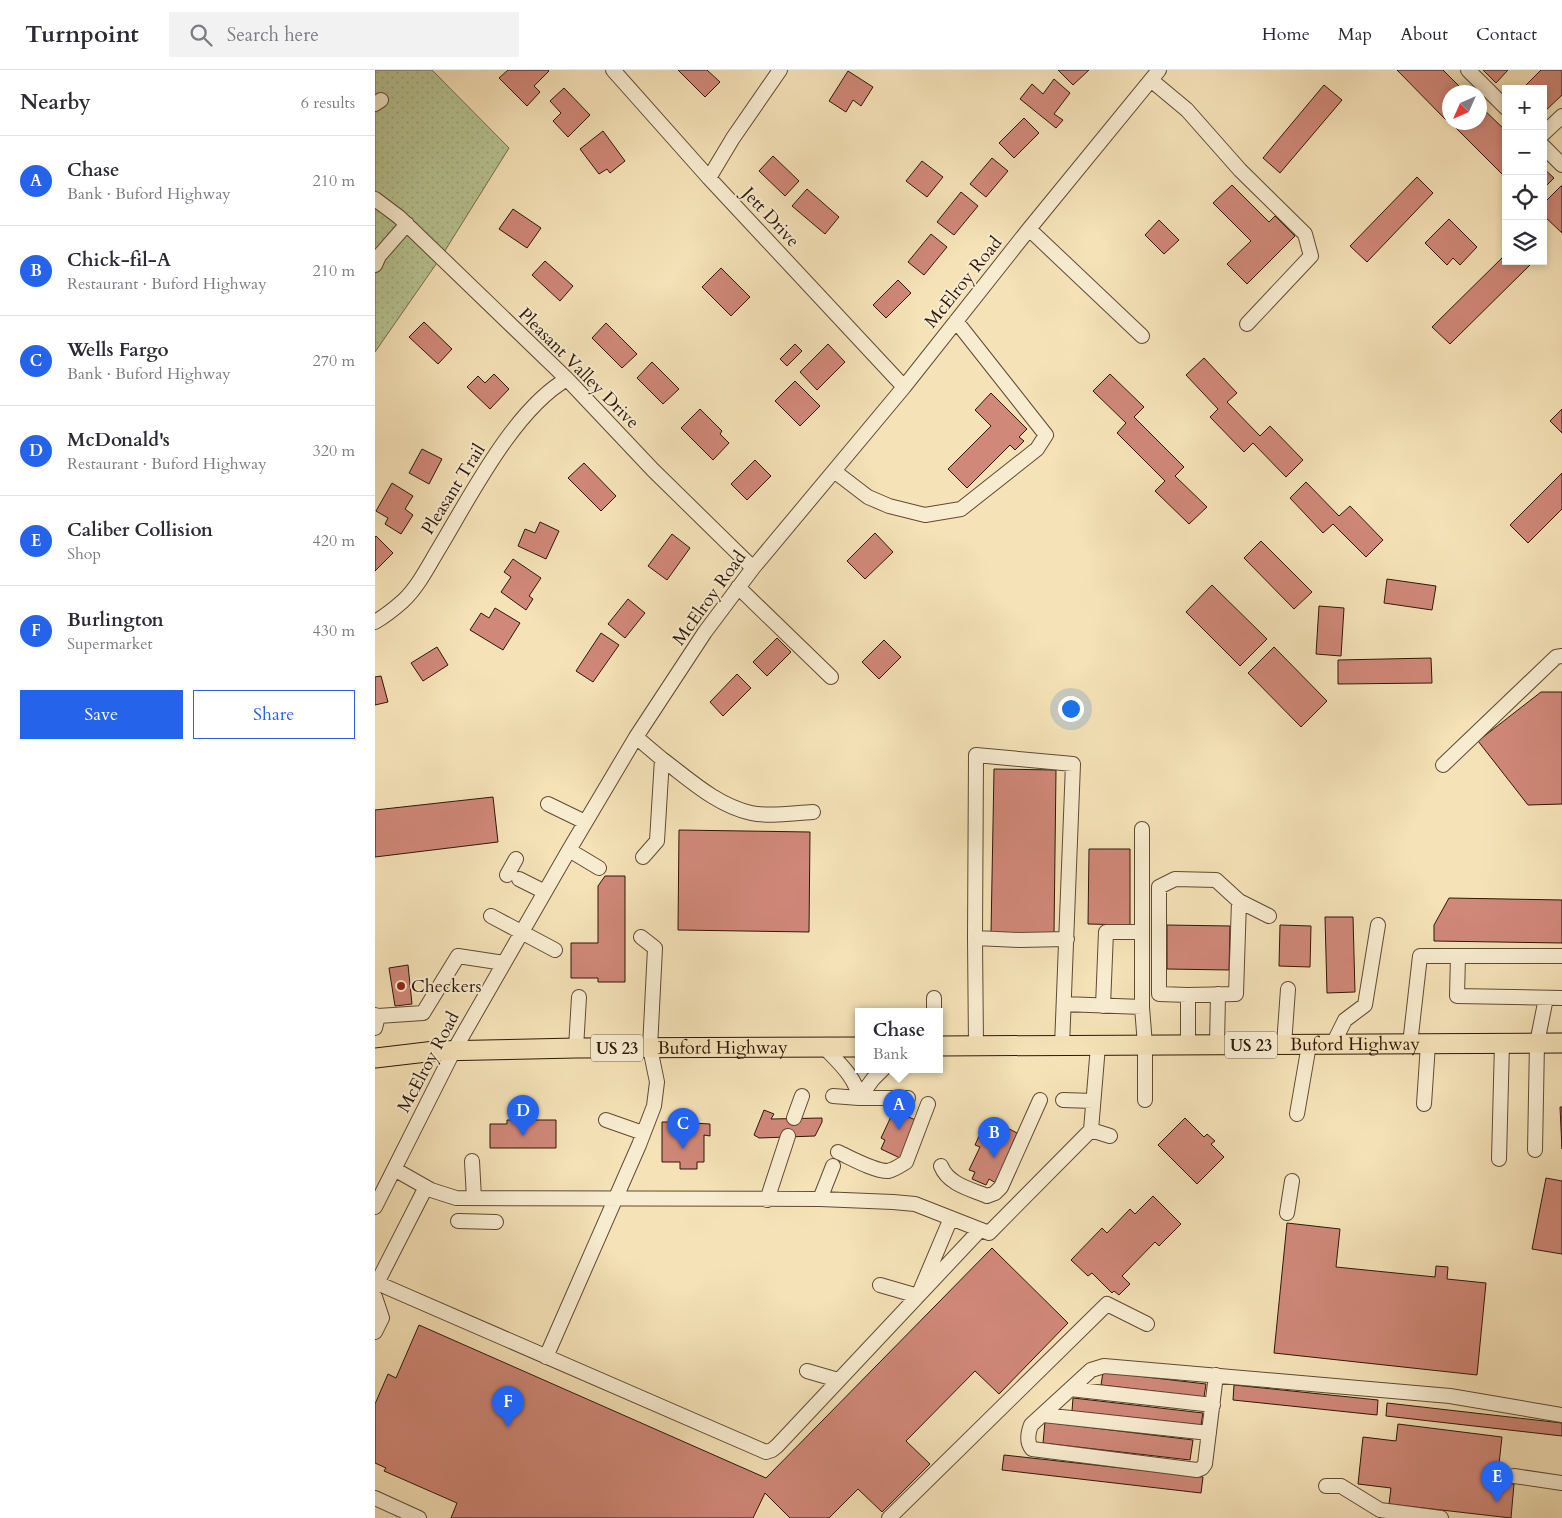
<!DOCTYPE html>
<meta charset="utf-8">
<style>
body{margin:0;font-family:Cardo,serif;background:#f2f2f3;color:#2b2b33}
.controls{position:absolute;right:15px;top:15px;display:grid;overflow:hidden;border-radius:0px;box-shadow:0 2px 8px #0003}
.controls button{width:45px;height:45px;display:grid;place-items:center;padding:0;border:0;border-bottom:1px solid #e1e1e2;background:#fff;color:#2b2b33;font:25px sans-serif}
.compass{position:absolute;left:1067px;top:15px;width:45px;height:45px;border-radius:50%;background:#fff;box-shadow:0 2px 8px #0003;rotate:225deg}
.you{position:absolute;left:695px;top:638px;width:18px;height:18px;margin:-12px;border:4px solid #fff;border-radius:50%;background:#1a73e8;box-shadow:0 0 0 8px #1a73e833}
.badge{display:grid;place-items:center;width:32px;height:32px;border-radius:50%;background:#2563eb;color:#fff;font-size:16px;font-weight:700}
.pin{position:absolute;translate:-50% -41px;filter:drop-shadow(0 1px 2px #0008)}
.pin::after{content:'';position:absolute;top:26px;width:18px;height:15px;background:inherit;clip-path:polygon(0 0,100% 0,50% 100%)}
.popup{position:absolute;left:480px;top:938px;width:88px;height:65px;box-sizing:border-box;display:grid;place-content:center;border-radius:0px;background:#fff;filter:drop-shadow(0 1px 4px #0005);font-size:16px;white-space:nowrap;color:#7c7c81}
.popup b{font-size:19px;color:#2b2b33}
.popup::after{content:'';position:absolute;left:50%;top:100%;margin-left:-10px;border:10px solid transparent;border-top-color:#fff}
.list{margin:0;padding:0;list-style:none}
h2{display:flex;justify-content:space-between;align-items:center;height:65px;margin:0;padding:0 20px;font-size:21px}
h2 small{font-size:16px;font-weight:400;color:#7c7c81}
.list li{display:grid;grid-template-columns:32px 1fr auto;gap:15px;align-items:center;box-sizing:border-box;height:90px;padding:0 20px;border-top:1px solid #e1e1e2}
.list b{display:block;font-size:19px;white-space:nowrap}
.list p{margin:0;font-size:16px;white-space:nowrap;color:#7c7c81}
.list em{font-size:16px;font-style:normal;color:#7c7c81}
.actions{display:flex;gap:10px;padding:15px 20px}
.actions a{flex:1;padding:11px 0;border:1px solid #2563eb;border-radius:0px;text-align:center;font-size:18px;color:#2563eb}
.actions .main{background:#2563eb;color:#fff}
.icon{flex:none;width:28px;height:28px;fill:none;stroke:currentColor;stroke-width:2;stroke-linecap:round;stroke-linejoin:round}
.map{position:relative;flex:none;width:1187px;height:1448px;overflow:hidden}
header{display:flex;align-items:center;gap:30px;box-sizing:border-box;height:70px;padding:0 25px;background:#fff;border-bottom:1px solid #e1e1e2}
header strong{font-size:24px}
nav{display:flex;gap:28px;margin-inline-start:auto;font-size:18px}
.search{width:350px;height:45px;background:#f2f2f3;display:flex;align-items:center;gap:12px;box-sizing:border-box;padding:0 18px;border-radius:0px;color:#7c7c81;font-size:19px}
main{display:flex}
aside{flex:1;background:#fff}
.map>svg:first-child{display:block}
.park{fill:url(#park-dots);stroke:#726e4e}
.building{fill:#d08879;stroke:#2d1709}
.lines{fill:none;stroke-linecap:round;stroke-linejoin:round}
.minor-casing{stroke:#5f4a34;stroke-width:16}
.major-casing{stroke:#2d1709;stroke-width:21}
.minor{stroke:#f8ecd0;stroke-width:14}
.major{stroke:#f5e2b7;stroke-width:19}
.poi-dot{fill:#8f2418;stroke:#f8ecd0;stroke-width:2}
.labels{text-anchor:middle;stroke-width:4;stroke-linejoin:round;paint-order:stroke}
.shield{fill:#f8ecd0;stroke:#6a5745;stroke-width:1}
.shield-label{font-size:16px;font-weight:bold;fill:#2d1709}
.street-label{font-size:18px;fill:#2d1709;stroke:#f8ecd0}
.poi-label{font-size:18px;fill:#2d1709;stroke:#f8ecd0;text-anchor:start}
</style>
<header>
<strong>Turnpoint</strong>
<div class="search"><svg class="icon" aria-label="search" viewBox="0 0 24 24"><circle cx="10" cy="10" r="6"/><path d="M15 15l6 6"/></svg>Search here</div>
<nav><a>Home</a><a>Map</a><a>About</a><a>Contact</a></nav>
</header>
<main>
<aside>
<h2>Nearby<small>6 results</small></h2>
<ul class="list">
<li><span class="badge">A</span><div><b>Chase</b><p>Bank · Buford Highway</p></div><em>210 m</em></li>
<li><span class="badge">B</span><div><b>Chick-fil-A</b><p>Restaurant · Buford Highway</p></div><em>210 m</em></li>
<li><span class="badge">C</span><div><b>Wells Fargo</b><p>Bank · Buford Highway</p></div><em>270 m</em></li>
<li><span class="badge">D</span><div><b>McDonald's</b><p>Restaurant · Buford Highway</p></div><em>320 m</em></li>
<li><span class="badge">E</span><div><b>Caliber Collision</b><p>Shop</p></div><em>420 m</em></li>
<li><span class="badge">F</span><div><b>Burlington</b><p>Supermarket</p></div><em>430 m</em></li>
</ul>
<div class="actions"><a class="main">Save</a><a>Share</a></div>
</aside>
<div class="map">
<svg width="1187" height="1448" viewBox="0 0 1187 1448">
<defs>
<pattern id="park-dots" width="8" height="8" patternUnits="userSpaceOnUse" patternTransform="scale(1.25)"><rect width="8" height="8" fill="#b7c492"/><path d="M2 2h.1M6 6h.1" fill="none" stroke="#9ea87d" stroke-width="1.8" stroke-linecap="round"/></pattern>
</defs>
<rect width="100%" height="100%" fill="#f5e2b7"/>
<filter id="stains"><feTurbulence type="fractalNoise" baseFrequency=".004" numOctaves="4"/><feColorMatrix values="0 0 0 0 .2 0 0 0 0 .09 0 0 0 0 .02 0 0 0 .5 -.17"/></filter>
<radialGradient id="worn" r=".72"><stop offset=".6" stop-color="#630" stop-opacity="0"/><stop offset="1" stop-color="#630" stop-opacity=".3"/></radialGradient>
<path class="park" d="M0,0H57L134,78L66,187L0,282Z"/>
<path class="building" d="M133,0H173L174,1L159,16L165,22L152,36L124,8Z
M303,0H332L345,12L330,27Z
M683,0H714L698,15Z
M1022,0H1068L1090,22H1074V47L1071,50Z
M1108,0H1133L1121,13Z
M1166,0H1187V25L1168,43V19H1147Z
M473,1L498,17L486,36L478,30L471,42L454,31Z
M679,9L695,23L679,44L688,50L681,58L645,29L657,14L668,24Z
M949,15L967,30L905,103L888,88Z
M189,18L215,45L193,67L178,51L186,43L175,31Z
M1104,35L1131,61V108L1080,57L1084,52H1104Z
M649,48L664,63L639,88L624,73Z
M228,61L250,91L235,103L232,99L224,104L205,79Z
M398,86L424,111L410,126L384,101Z
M617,88L633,101L611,127L595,114Z
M547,91L568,107L552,127L531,111Z
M1168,98L1179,108L1168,119Z
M1042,107L1058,123L992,192L975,176Z
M857,115L894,152L900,146L920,166L872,214L852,194L876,171L838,133Z
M1186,116H1187V163L1168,145V134Z
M432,119L464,147L450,164L417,136Z
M586,122L603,136L579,165L562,152Z
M138,139L166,158L152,178L124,159Z
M1074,149L1102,177L1085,195L1078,188L1072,195L1050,173Z
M784,150L804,170L789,184L770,165Z
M556,164L572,177L549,205L533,192Z
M1131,184V191H1155L1157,193L1075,274L1057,257Z
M170,191L198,216L185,231L157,205Z
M346,198L375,227L356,246L327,217Z
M523,210L536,223L511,248L498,235Z
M49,252L77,279L63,294L34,267Z
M231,253L262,284L247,298L217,268Z
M420,274L427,281L412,296L405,289Z
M453,274L470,292L442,320L425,302Z
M829,288L862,323L852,332L885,366L895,356L928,390L911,407L878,373L869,382L835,347L843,339L811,305Z
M277,292L304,319L288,334L262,308Z
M119,304L134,319L115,339L92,317L103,306L110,313Z
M735,304L769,337L759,347L809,397L800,406L832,437L814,454L780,421L790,411L742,363L751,353L718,321Z
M420,311L445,336L425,356L400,331Z
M616,323L652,359L644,367L649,371L640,380L635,375L592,418L573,399L616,356L600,340Z
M325,339L347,361L345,364L354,373L338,390L306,358Z
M1187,339V363L1175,351Z
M47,379L67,389L54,414L34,403Z
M380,390L396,406L372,430L356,414Z
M209,393L241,426L226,441L193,408Z
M1187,403V439L1153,473L1135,455Z
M931,412L964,446L975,436L1008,470L991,487L958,454L948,463L915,428Z
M17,413L38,426L30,439L38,445L26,464L10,454L13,448L1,441Z
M165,452L184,461L171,489L143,476L150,459L160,463Z
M500,463L518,482L490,509L472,491Z
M297,464L315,478L292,510L273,496Z
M1,466L18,483L0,501V467Z
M886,471L937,522L919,539L869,488Z
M138,489L166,508L154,526L158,529L151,540L126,522L136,507L129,502Z
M1012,509L1061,516L1057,540L1009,533Z
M837,515L892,569L865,596L811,542Z
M253,529L270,543L250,568L233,554Z
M944,536L969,538L966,586L941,584Z
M120,538L145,553L128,580L95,560L106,543L114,548Z
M226,563L244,575L218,612L201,601Z
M402,568L416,582L392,606L378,592Z
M509,570L526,587L504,609L487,592Z
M62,577L73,595L48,611L36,593Z
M899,577L952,631L926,657L873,603Z
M1056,588L1057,613L963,614V590Z
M362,604L376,618L348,646L335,632Z
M6,606L13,632L0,635V607Z
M1166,622H1187V734L1153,735L1103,671Z
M619,699L681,700L679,864L616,863Z
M118,727L123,772L0,787V740Z
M304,760L435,762L434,862L303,860Z
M714,779H755V855L713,854Z
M230,806H250V912H223V908H196V873H223V816Z
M1074,828L1187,830V873L1059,871V855Z
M950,847H978L980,922L952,923Z
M792,855L855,856L854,900L792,899Z
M905,855L936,856L935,897L904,896Z
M33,895L37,934L20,936L14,898Z
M1185,1037H1187V1079Z
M520,1038L530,1042L529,1045L543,1051L525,1088L506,1079L510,1070L506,1068Z
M389,1040L399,1044L396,1049L447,1048V1052L440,1066L384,1068L379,1065Z
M810,1048L829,1067L832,1064L840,1071L836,1074L849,1087L822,1114L783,1075Z
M299,1049H318V1053L335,1054V1066L329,1065V1092H322V1099H305V1092H287V1052H299Z
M615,1049L642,1063L635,1079L640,1081L621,1113L614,1109L611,1115L597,1109L600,1102L594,1100L605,1077L600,1075L604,1066L606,1067Z
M132,1050H181V1078H115V1054H132Z
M1171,1108L1187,1111V1184L1157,1179Z
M778,1126L806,1154L784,1176L780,1172L747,1206L755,1214L744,1225L739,1221L737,1223L717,1203L713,1206L696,1190L727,1158L732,1163L755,1139L760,1144Z
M912,1153L965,1159L961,1197L1060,1207L1061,1196L1073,1197L1072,1209L1111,1213L1102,1305L899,1283Z
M617,1178L693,1253L624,1324L600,1301L531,1371L555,1394L507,1442L483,1419L454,1448H415L390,1423L378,1448H76L82,1433L9,1401L11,1398L0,1393V1334L13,1304L21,1308L44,1255L391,1408Z
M728,1302L831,1314L829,1327L726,1315Z
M859,1315L1003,1330L1002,1345L858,1330Z
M698,1328L828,1343L826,1355L697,1341Z
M1012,1333L1187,1353V1366L1011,1346Z
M670,1352L818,1370L815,1390L668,1373Z
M1023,1354L1127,1367L1122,1412L1139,1414L1136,1448L1014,1434L1016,1418L983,1414L988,1367L1021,1371Z
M629,1385L828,1407L826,1423L627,1400Z"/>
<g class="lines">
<defs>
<path id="minor" d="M238,0L334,108L529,317
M1093,0L1131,38
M776,10L812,40L865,100L930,164L936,186L872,254
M0,34L6,30
M1168,64L1187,46
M1168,76L1187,95
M334,108L358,68L405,0
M0,129L24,147L192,309L278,400L378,498
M654,159L767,266
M0,195L4,186L32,154
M459,401L493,427L514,436L550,445L586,439L662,379L671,365L581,251
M363,517L456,607
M0,552C10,546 19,539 28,531C44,516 55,493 66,475C97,423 140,339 192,309
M261,667L287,689L282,771L268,787
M287,689C314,709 341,735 376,743C395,747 418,743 438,742
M1068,695L1181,587L1187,586
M173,734L210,752
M767,759V937L770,975V1030
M194,780L224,798
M132,805L141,789
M144,809L170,822
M864,831L894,846
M116,846L180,880
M600,868L601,685L698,694L687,976
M1083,886L1082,926L1187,928
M813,925L861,924L864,831L841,810L800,809L784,817V924L813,925V975
M559,928V941
M689,934L767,937
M728,936L731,862H766
M0,945L3,946L48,943L83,886L129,893
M0,958L3,946
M958,974L970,950L990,935L1003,855
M1035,974L1045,886H1187
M842,975L843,924
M909,975L913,919
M601,976L600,868L645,870L692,869
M449,977C463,992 481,1007 484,1028
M201,978L204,927
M458,1026L484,1028H533
M484,1028L498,1009L508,999
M688,1030L718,1031
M1049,1034L1053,974
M922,1044L934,975
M419,1048L427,1026
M231,1050L268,1063
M716,1060L735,1066
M1160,1080L1162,973L1171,928
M463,1082C476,1088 499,1101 513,1101C519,1100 526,1095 531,1092L553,1034
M1124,1089L1127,973
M97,1091L99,1128
M566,1096C573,1114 595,1119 612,1126L620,1123L626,1117L665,1030
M19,1099L56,1120L81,1128L445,1129L518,1132L540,1134L614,1163L716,1060L723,976
M445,1129L458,1096
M392,1130L413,1066
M0,1137L78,982L194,780L261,667L330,562L378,498L529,317L654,159L784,0
M912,1143L917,1111
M83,1151L121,1152
M2,1213L391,1382L397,1380L402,1376L605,1160
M505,1215L543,1226L576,1148
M0,1217L51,1117
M0,1227L7,1248L0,1262
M171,1287L264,1075L279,1036L282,1012L275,978L280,878L266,867
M432,1301L463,1310
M841,1305L830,1394L827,1398L822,1400L657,1379C651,1372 653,1363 656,1355L716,1300L729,1296L1075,1326L1187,1345
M695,1319L838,1335
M668,1345L834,1363
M1139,1406L1187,1413
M951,1416H966L1005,1440L1066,1448
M0,1428L44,1448
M514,1448L732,1234L772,1254"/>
<g id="major">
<path id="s1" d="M564,976L1187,973"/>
<path id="s2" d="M0,988L60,981L201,978L484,977"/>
</g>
</defs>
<use href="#minor" class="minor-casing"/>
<use href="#major" class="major-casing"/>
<use href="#minor" class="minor"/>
<use href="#major" class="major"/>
</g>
<circle class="poi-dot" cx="26" cy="916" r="5"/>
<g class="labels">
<g class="shield">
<rect x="850" y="961.5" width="52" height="27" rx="4"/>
<rect x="216" y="964.5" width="52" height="27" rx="4"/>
</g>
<g class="shield-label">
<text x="876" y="981">US 23</text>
<text x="242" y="984">US 23</text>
</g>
<g class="street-label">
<text transform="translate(396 147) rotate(47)" y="6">Jett Drive</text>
<text transform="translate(588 212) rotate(-51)" y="6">McElroy Road</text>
<text transform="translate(204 298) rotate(45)" y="6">Pleasant Valley Drive</text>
<text transform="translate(78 419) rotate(-58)" y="6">Pleasant Trail</text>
<text transform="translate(334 528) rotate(-54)" y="6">McElroy Road</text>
<text dy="6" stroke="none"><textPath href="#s1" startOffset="416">Buford Highway</textPath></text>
<text dy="6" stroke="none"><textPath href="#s2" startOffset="348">Buford Highway</textPath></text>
<text transform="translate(53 992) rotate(-62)" y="6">McElroy Road</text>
</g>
<g class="poi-label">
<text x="36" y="922">Checkers</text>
</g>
</g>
<rect width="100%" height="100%" filter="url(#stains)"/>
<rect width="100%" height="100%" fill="url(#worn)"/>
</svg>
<div class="controls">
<button>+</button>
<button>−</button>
<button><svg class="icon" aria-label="locate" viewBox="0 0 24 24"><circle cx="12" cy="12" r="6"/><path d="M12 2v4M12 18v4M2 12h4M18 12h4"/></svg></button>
<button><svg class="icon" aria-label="layers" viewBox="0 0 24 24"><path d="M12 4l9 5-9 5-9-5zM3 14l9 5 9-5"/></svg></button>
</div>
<svg class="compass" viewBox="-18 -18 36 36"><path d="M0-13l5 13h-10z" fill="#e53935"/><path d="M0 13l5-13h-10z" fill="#7c7c81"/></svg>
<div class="you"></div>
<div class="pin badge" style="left:524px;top:1060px">A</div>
<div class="popup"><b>Chase</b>Bank</div>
<div class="pin badge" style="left:619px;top:1088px">B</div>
<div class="pin badge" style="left:308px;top:1079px">C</div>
<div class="pin badge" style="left:148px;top:1066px">D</div>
<div class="pin badge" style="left:1122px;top:1432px">E</div>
<div class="pin badge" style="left:133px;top:1357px">F</div>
</div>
</main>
